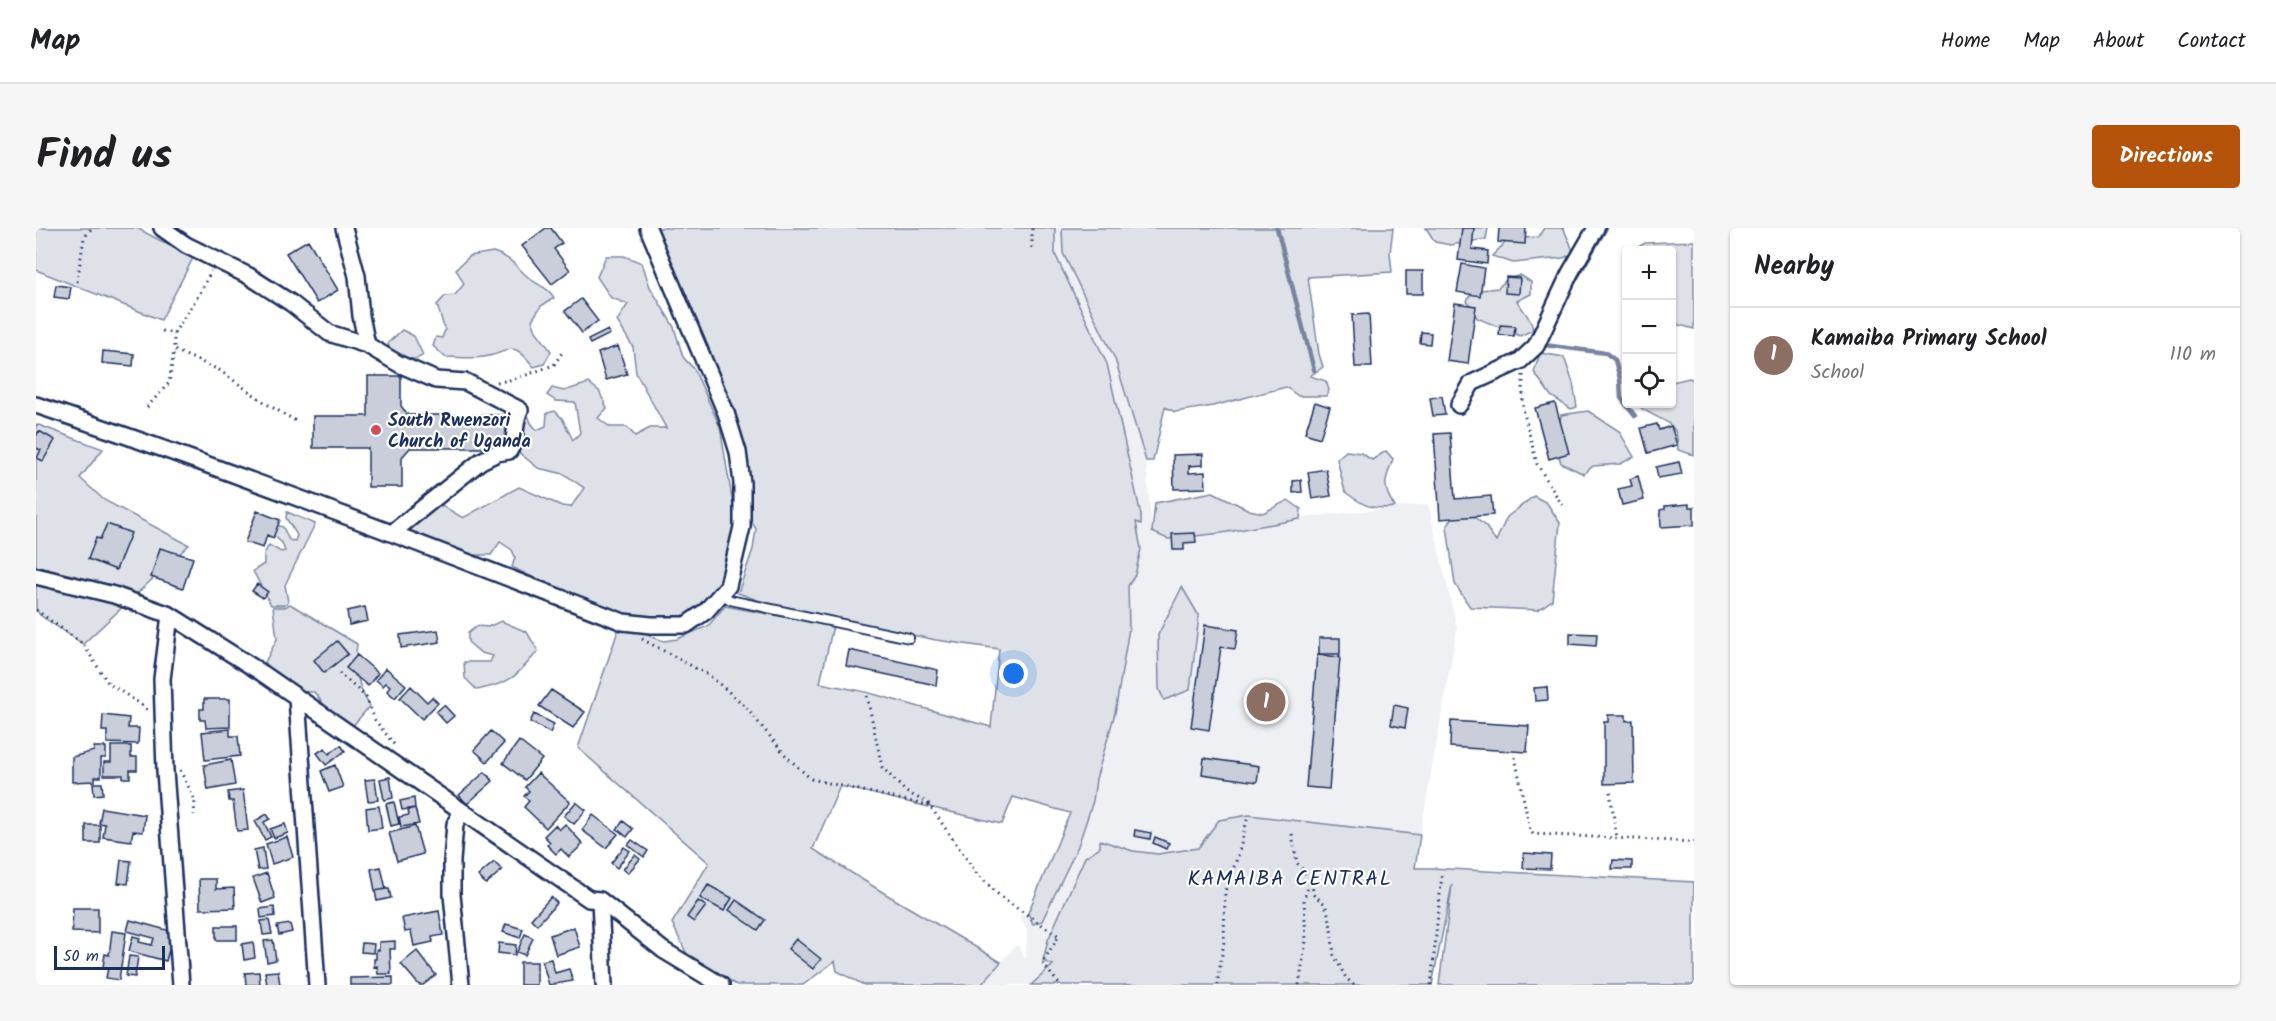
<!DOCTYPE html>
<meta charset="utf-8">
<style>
body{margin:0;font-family:Kalam,sans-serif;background:#f6f6f6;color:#202124}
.controls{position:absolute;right:18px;top:18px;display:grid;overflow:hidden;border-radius:6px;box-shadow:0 2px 4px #0004}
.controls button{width:54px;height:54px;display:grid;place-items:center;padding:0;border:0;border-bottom:2px solid #e0e0e0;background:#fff;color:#202124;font:30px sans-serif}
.scale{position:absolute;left:18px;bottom:15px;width:111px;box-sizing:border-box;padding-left:6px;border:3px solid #1b2f5e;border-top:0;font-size:16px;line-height:21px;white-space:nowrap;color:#1b2f5e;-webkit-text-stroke:4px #fff;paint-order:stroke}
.you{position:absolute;left:978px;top:446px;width:21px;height:21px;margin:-15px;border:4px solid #fff;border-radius:50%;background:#1a73e8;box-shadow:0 0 0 9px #1a73e833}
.badge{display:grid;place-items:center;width:39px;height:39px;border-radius:50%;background:#b45309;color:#fff;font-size:20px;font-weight:700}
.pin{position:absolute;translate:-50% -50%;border:3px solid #fff;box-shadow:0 2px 6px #0006}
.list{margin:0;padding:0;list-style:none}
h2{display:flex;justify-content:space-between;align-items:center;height:78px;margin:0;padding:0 24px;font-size:26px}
h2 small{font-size:20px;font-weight:400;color:#757577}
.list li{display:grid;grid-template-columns:39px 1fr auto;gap:18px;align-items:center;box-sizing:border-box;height:96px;padding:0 24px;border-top:2px solid #e0e0e0}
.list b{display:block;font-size:22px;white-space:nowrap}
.list p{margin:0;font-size:20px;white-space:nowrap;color:#757577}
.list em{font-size:20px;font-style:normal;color:#757577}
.icon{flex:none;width:33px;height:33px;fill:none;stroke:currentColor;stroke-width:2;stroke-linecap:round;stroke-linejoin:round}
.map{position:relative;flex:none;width:1658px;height:757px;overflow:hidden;border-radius:6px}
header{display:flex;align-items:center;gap:36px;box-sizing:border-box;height:84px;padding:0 30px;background:#fff;border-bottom:2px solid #e0e0e0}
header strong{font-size:28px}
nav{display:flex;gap:33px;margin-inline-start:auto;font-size:21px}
.intro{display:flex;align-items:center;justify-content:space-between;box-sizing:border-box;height:144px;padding:0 36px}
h1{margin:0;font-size:42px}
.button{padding:15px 27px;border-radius:6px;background:#b45309;color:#fff;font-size:21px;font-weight:700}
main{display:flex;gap:36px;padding:0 36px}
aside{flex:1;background:#fff;border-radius:6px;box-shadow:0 2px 4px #0004}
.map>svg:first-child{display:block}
.built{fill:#eff0f4}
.green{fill:#dee1e7;stroke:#7c88a2;stroke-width:1.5}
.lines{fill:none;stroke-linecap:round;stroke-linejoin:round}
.stream{stroke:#77839f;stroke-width:4.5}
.building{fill:#caceda;stroke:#1b2f5e;stroke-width:1.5}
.service-casing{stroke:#1b2f5e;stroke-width:12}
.minor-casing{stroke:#1b2f5e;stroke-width:20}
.path{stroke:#1b2f5e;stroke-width:3;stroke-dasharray:1.5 4.5;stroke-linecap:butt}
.service{stroke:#fff;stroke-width:8}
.minor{stroke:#fff;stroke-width:15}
.poi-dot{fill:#d1495b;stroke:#fff;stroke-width:2}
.labels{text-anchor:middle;stroke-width:4.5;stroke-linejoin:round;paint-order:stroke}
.poi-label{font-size:18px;font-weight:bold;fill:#1b2f5e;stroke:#fff;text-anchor:start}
.quarter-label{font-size:21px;letter-spacing:1.5px;fill:#1b2f5e;stroke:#fff}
</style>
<header>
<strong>Map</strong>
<nav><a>Home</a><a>Map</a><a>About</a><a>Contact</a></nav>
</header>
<div class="intro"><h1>Find us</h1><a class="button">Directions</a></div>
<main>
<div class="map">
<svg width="1658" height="757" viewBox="0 0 1658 757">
<rect width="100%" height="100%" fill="#fff"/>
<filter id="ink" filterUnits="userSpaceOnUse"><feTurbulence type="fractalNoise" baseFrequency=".0167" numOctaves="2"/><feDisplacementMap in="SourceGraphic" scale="12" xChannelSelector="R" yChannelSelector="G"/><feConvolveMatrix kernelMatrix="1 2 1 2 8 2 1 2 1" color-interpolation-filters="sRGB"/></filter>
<g filter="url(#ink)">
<path class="built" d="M1019,0H1026L1027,25L1079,131L1110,233L1116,304H1133L1392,276L1421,400L1384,607L1213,587L1183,592L1162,620L1122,626L1097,623L1064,612V619L1049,629L1036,661L1018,736L995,757H945L981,716L990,732L991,702L983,688L992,685L997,696L1057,573L1060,551L1079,485L1093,400L1092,358L1099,347V293L1105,296L1102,270L1071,136L1019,26Z"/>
<path class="green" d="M0,0H101L157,30L125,92L0,42Z
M613,0H1019V26L1071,136L1105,287V296L1100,294L1105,321L1099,347L1092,358L1093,400L1079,485L1060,551L1057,573L1042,618L1006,693L997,696L992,685L1034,585L977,569L966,596L804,558L777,621L848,665L965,734L945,757H828L801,743L799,733L767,757H701L655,735L636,695L673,635L542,520L587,388L616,409L628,413L641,411L672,398L689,378L797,398L784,455L830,464L955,499L963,421L900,412L741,379L702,365L717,321L720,301L715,293L713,253Z
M1026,0H1357L1354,25L1356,44L1272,49L1283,126L1287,139L1274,148L1290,153L1293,162L1290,168H1262L1250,159L1177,178L1139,184L1129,179L1117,233H1110L1079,131L1027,25Z
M1390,0H1452L1450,11L1415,17L1399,14Z
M1508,0H1528C1530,10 1536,15 1537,26L1527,30L1477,35L1456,28L1473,11L1502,9Z
M1658,13V101L1636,95V22H1597L1609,15Z
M457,24C476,30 478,37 492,49C500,57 513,59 518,70L505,78L496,92L500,103L515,123L508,136L498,139C474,109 477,125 448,129C436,131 422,129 409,129L397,118L400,109L406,110L409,102L401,77L409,68L419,67L428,56L420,41L434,28Z
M570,28H588L606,35L614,59L638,99L647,129L658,141L684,199L702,306L684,363L665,383L640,395L597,388L527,365L476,339L479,329L476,322L464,314L455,327H435L365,306L402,275L427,290L483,259L526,278L535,279L548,260L528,246L502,240L480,222L490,182L495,195L501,202L510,198L511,185L519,183L526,190L537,212L544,205L539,174L520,173L511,167L516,160L528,163L553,155L563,163L571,180L562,190L574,199H591L599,208L614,200H630L600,145L597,119L581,93L592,76L575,70L561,49Z
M1484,47L1495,54V66L1481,73L1495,93L1497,102L1484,108L1441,90L1431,73L1436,63L1462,60L1470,52Z
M366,102L378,108L387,127C378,135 365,130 355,126L352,115Z
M1504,125L1528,129L1537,155L1541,179L1535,181L1515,168L1498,144Z
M1653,150L1658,152V227L1642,222C1641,217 1642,208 1639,203C1631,189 1611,188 1601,176H1636V154Z
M1552,183L1583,203L1598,229L1584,236L1557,238L1548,246L1525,235L1521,222L1525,187Z
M0,196L67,221L44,250L68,272L153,317L47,416L4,387L0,381Z
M1310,223L1325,225L1336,232L1350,223L1357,231C1349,252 1345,258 1359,279C1335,282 1328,278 1309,264L1301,231Z
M1177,264L1213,282L1227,285L1252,272L1265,281L1264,291L1186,305L1132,311L1116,304L1119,275Z
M1498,268L1511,275L1524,295L1516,372L1502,382L1434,379L1419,356L1411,299L1419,285H1434L1450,299L1460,313L1471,289Z
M251,284L279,296L249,357L252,374L248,377H235L217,343L228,336V326L233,317L245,324L249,323L246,315L236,306L237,296L247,299L253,312L259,313L261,307L250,290Z
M1146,359L1163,388L1154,462L1128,472L1123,461L1122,407Z
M254,376L321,416C318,438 322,460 334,478L313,502L300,492L278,464H259L228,436L241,411L237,379H249Z
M465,393L491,404L502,423C480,449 475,455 441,462L429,450L428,434H454L457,428L445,425L432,414V405L441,398L452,399Z
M1213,587L1384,607L1379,640H1396L1658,654V757H1403L1416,657L1396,757H995L1017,737L1007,733L1012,712L1049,629L1064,619V612L1097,623L1122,626L1162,620L1183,592Z"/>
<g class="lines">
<path class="stream" d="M1241,0L1278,142
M1536,58L1570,0
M1508,117L1570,125L1579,132L1584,151L1585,170L1599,188"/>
</g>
<path class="building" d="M510,0H515L526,15L518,21L534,42L516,56L486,18Z
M1426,0H1438L1436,21L1452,23L1451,36L1422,32Z
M1463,0H1490L1489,16L1462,14Z
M272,12L302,62L281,75L250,25Z
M1426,36L1448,40L1444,68L1421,64Z
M1370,43H1387V66H1370Z
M1470,49L1484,50L1483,66L1469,65Z
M20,57L35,59L33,71L18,69Z
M545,71L562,93L546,105L529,83Z
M1419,75L1440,78L1432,136L1411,133Z
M1333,86L1336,139H1319L1316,87Z
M1464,97L1479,98L1478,108L1463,107Z
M572,102L574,106L554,116L552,112Z
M1385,104L1395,105L1394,116L1384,115Z
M582,118L591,146L570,152L562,125Z
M67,123L98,126L97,138L66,135Z
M332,148H365V178L372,187H474V220H374L366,229V259H332V220H277V188H332Z
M1406,168L1409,187L1397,188L1394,170Z
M1279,174L1294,179L1284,210L1269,205Z
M1519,175L1533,225L1513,231L1499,180Z
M1621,196L1623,202L1635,198L1641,217L1612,225L1605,200Z
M3,203L19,212L7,233L1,230L5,222L0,220V208Z
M1414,205L1419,271L1455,268L1457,287L1404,291L1398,206Z
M1167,226V237L1153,238V245L1169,244L1170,260L1138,261L1137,227Z
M1643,234L1646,246L1622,250L1620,239Z
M1290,241L1295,268L1276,271L1272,244Z
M1602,248L1608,272L1586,277L1582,261L1596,258L1594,251Z
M1265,252L1266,264L1257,265V253Z
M1653,276V279H1658V297L1625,299L1624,282L1629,281V278Z
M221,283L244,292L237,310L231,307L227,320L209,314Z
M71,296L95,305L80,342L52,331L60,310L64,311Z
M1159,305L1160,314L1148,315V322H1137L1136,306Z
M124,320L157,330L147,360L115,349Z
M221,356L232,364L227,370L216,363Z
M329,379L332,393L313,397L311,383Z
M1169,397L1202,402L1199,421L1185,419L1173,502L1155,499Z
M402,402L404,414L365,420L364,407Z
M1534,405L1561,406L1560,418L1534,416Z
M1283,410H1304V426H1283Z
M301,413L312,426L288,445L278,432Z
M813,422L902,442L900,457L810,438Z
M321,427L342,445L332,458L310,440Z
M1281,427L1304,429L1293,561L1270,559Z
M350,440L370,457L359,470L351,463L354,458L350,455L347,458L340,452Z
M375,458L391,474L396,469L402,475L386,491L364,470Z
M1511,459L1512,472L1499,473L1498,460Z
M515,462L549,484L537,500L503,478Z
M168,471H194V499L170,500L169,492H164V481H168Z
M408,477L418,488L410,495L400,484Z
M1358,477L1372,480L1369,500L1355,497Z
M498,486L518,496L514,505L494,494Z
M67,487L93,490L92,500H103L102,516L71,515V503H66Z
M1572,487H1590V493L1597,492L1598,555L1568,556V494H1572Z
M1415,493L1493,498L1491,524L1414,519Z
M194,501V508H202L204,528L169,532L166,504Z
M455,503L468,515L451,534L438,522Z
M483,513L506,531L489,552L467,535Z
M305,517L309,523L290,537L281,525L289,520L293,526Z
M75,518H95V529H101V542H94V550H87V547H68V534H75Z
M58,519H70V530H65V549H59V553L36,554V529L58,523Z
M1168,530L1223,538L1221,554L1166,546Z
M195,532L199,557L172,562L168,537Z
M299,537L307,559L293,564L285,543Z
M449,544L457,553L431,576L423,567Z
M502,545L534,574L510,600L488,579L493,573L488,568L493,563L489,559Z
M354,549L357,570L348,572L344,551Z
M339,551L342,572L332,573L329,552Z
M57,555H66L67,566L58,567Z
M207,562L212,602L201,603L197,573H193L192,564Z
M378,570L379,580L366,582L364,573Z
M358,574L363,596L355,598L350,576Z
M540,574L550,582L538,596L528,588Z
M343,578L346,600L332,602L330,580Z
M66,580L109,587L107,604L97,603L95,613L67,609L69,596L63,595Z
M379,580L383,596L365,599L363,589L373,587L372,582Z
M231,586L234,591L228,594L235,609L229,612L219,593Z
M557,587L582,606L570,620L546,602Z
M587,593L597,601L591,609L581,601Z
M249,596L252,605L238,610L234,601Z
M529,596L547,616L533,629L525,621L520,626L511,617L514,614L508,608L519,597L523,602Z
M50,597H64V615H50Z
M379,598L387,626L361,633L353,605Z
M1099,602L1115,605L1114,611L1098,608Z
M251,609L257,629L236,636L230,616Z
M1119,609L1133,615L1130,621L1117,615Z
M596,612L612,623L608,629L592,617Z
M588,619L594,623L581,640L575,635Z
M227,620L230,641L222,642L218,622Z
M1488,625L1515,627L1514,641L1487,640Z
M599,627L604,631L592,645L587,641Z
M85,632L95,633L92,656L82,655Z
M1577,632L1596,633V641H1576Z
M458,634L466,642L450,656L442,648Z
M345,639L350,661L339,663L335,641Z
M231,645L239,670L226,675L217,650Z
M163,651H180V661L198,660L199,680L164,681Z
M672,657L696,670L688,683L664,670Z
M350,661H353L355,670L341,673L339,663Z
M515,669L521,675L501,697L495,691Z
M700,672L729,692L722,702L693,682Z
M662,673L670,678L658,694L651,689Z
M238,679L239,688L225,690L224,681Z
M37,680H62V705L36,704Z
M403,683L407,707L396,709L397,714L378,718L375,703L369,704L366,690Z
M94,692L138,704L130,733L93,723L97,708L104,710L103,714L116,717L118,710L91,703Z
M233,692L236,706L227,707L225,693Z
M254,696L256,704L243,707L241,698Z
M470,696L487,701L484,710L467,704Z
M180,698H201V712H180Z
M538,699L544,719L520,727L514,707Z
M76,703L90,705L83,752L70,750L72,740L67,739L69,726L73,727Z
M489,706L497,710L489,727L481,724Z
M760,711L785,731L777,741L752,721Z
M237,712L240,732L231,734L228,713Z
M359,713V721H354L355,746H342L341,738L338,739V731H340V722H343V714Z
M217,714L219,730L208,732L206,716Z
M326,715L338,716L337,725L325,724Z
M463,715L480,717L479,727L462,725Z
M381,723L400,747L387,757H383L365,736Z
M93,728L102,729L99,749L90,748Z
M515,731L519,745L533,741L537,753L513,757L506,733Z
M484,734H501V757H484Z
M242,743L244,757H231L229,744Z
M223,744L224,757H210L209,745Z
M357,749V757H314V750Z"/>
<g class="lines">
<defs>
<path id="service" d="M686,365L694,372L873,410"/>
<path id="minor" d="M126,0L150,17L213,48L255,75L293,105L331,117L363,136L400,152L430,154L484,182C477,195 482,210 473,223L461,225L445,233L357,304
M308,0L321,48L325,88L331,117
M0,177C198,243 392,319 587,394L615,397H650L670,383L692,358L706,299V255L702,224L690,185L612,0
M1423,177L1436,155L1484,133L1500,118L1534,45L1560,0
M0,348L78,367L134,387L226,445L553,671L564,672L627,722L685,757
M134,387L126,451L129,543L145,757
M261,470L281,757
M564,672L568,757
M425,757L416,667V633L419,596L426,583"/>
</defs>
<use href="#service" class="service-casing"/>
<use href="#minor" class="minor-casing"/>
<path class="path" d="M996,20V0
M41,54L48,10L56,0
M126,103L138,105L164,65L175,43
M138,105V122L183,142L234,178L260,193
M1487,147V181L1501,236L1526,277
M461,154C482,152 499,143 518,137L527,123
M111,179L133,155L138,122
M0,382L47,416L72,455L109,479L112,484
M606,411L674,448L708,477L751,529L775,551L894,578
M303,445L330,469L339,492L360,519
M831,468L846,539L870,564L892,575L941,646L967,671L1023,708L1006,735L1024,757
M1479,529L1494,602L1497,606L1658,614
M144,542L159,572L158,587
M1574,564L1581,611
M1256,606L1261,635L1274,650L1278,667L1289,676L1294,692L1298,727L1310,750L1318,757
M1181,757L1188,714L1189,663L1203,625L1212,588
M1263,757L1270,713L1268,672L1274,652
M1395,757L1406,646"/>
<use href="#service" class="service"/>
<use href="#minor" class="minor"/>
</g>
</g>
<circle class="poi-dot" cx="340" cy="202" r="6"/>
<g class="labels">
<g class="poi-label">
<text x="352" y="198">South Rwenzori<tspan x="352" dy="21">Church of Uganda</tspan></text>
</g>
<g class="quarter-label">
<text x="1254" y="657">KAMAIBA CENTRAL</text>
</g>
</g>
</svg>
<div class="controls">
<button>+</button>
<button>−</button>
<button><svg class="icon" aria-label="locate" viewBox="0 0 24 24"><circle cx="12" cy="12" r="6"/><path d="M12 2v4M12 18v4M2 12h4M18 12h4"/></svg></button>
</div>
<div class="scale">50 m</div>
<div class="you"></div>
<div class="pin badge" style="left:1230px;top:474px;background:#8d6e63">1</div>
</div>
<aside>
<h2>Nearby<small></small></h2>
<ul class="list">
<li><span class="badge" style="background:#8d6e63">1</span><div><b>Kamaiba Primary School</b><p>School</p></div><em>110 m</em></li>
</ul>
</aside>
</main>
